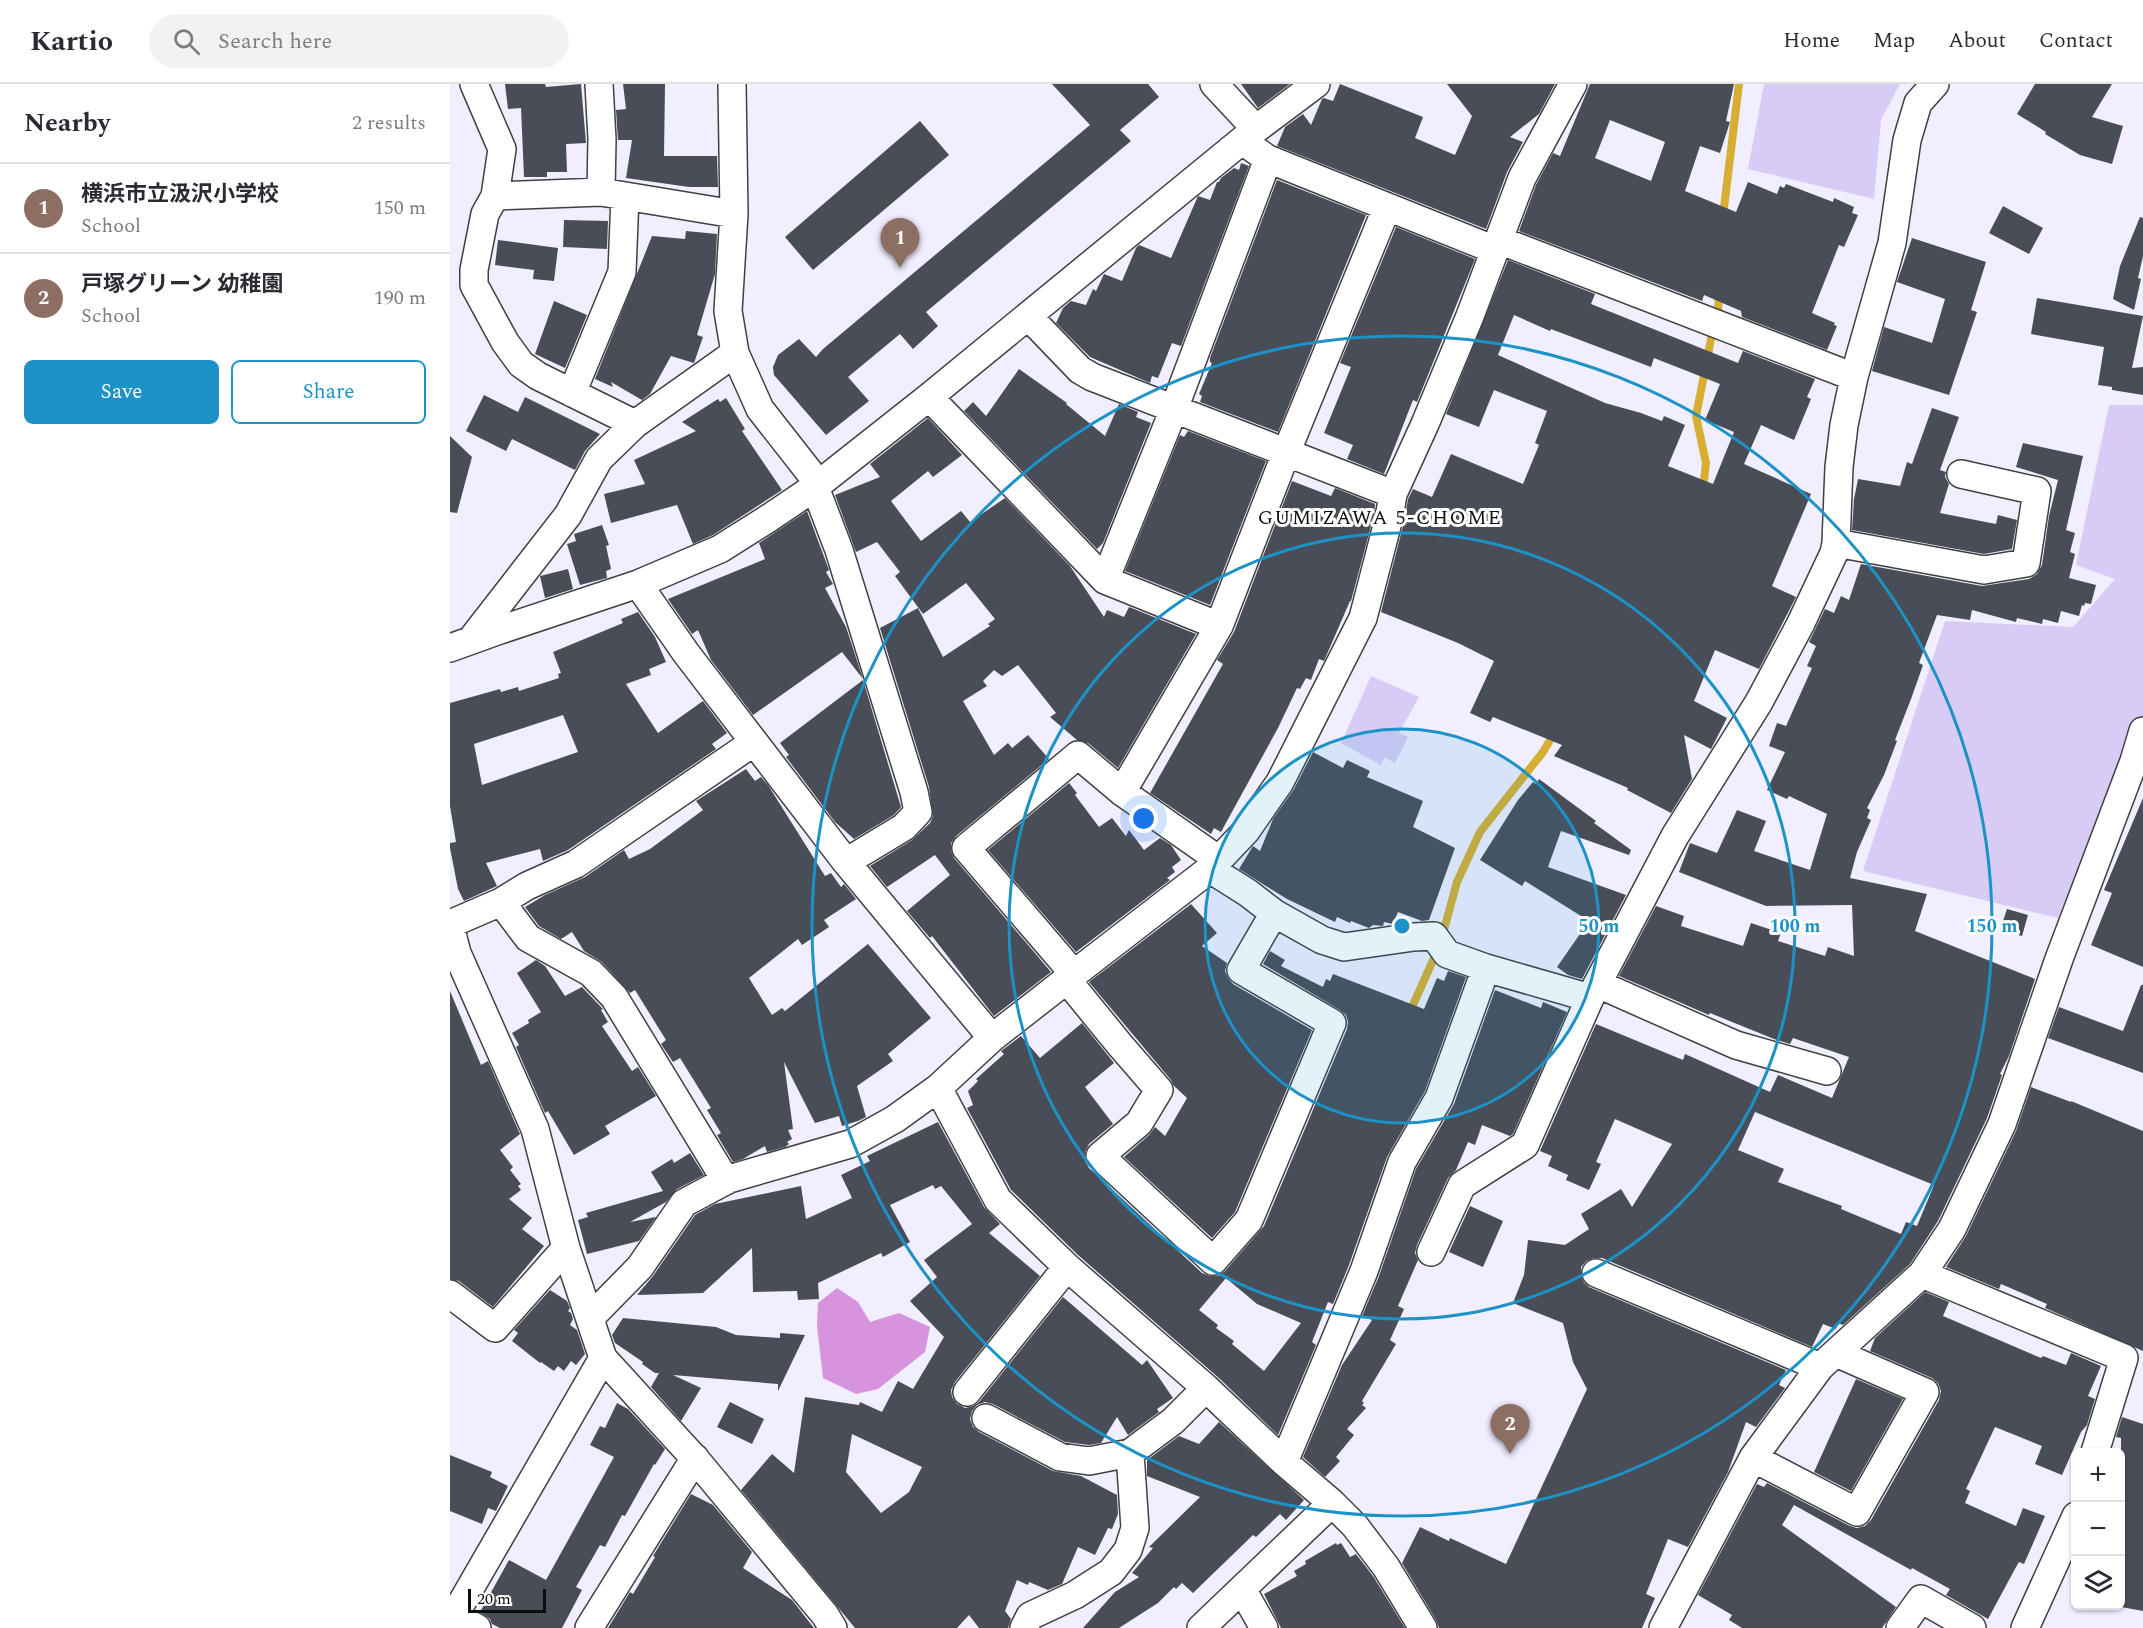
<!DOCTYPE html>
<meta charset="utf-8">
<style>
body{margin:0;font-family:Spectral,"Noto Sans JP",serif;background:#f2f2f3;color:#2b2b33}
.controls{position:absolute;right:18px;bottom:18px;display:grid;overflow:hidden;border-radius:9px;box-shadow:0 2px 4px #0004}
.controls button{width:54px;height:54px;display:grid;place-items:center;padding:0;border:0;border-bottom:2px solid #e1e1e2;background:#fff;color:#2b2b33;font:30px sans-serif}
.scale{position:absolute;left:18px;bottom:15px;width:78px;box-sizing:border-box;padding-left:6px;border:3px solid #0d0d0d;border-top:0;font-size:16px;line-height:21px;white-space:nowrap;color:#0d0d0d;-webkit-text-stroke:4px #fff;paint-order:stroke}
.you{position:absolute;left:694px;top:735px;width:21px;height:21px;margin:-15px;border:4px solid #fff;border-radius:50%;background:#1a73e8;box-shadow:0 0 0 9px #1a73e833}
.badge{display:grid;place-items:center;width:39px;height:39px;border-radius:50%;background:#1c92c7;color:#fff;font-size:20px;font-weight:700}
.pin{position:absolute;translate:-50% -50px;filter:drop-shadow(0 2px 3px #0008)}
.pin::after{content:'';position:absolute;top:32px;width:21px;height:18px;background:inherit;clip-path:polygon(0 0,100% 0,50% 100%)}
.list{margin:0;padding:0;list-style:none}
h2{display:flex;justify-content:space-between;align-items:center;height:78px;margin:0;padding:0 24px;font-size:26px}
h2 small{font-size:20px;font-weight:400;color:#7c7c81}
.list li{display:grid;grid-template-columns:39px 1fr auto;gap:18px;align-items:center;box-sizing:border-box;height:90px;padding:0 24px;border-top:2px solid #e1e1e2}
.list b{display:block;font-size:22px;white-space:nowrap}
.list p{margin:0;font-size:20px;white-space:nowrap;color:#7c7c81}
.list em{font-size:20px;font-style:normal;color:#7c7c81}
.actions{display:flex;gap:12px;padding:18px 24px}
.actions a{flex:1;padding:14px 0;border:2px solid #1c92c7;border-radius:9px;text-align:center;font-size:21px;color:#1c92c7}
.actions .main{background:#1c92c7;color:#fff}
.icon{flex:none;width:33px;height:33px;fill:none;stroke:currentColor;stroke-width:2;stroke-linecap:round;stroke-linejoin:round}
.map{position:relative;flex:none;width:1693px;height:1544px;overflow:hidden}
header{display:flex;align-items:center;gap:36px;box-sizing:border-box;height:84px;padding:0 30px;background:#fff;border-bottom:2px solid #e1e1e2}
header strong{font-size:28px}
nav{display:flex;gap:33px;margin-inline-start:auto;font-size:21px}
.search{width:420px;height:54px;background:#f2f2f3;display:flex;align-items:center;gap:15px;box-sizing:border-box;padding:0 21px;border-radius:33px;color:#7c7c81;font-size:22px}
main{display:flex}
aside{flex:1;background:#fff}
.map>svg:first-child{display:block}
.farmland{fill:#d8ccf7}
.forest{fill:#d793de}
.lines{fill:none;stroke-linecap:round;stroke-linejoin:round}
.stream{stroke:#d6ae31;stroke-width:8}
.building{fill:#494d57;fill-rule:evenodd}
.minor-casing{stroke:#404040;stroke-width:30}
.minor{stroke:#fff;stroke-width:27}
.ring{fill:none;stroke:#1c92c7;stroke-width:3}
.labels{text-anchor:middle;stroke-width:6;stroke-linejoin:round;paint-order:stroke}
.neighbourhood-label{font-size:20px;letter-spacing:1.5px;fill:#0d0d0d;stroke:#fff}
.centre{fill:#1c92c7;stroke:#fff;stroke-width:3}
.ring-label{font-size:18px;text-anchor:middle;font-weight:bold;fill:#1c92c7;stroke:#fff;stroke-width:6;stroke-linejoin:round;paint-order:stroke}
</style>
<header>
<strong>Kartio</strong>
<div class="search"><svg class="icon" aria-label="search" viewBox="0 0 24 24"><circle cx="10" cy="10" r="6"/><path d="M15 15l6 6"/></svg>Search here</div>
<nav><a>Home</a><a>Map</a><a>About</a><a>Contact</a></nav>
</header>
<main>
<aside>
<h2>Nearby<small>2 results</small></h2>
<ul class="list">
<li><span class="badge" style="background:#8d6e63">1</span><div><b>横浜市立汲沢小学校</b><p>School</p></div><em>150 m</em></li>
<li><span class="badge" style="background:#8d6e63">2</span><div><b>戸塚グリーン 幼稚園</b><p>School</p></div><em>190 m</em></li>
</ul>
<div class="actions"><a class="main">Save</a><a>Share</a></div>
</aside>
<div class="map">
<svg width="1693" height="1544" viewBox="0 0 1693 1544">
<rect width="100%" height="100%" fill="#f1eeff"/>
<path class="farmland" d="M1314,0H1450L1431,36L1424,115L1298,85Z
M1659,321H1693V667L1677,663L1608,834L1413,787L1495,537L1623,543L1665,495L1626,481Z
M921,592L969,613L949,649L958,653L945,679L934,673L931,681L891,659Z"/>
<path class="forest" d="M387,1204L408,1218L420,1238L449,1229L480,1243L475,1268L428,1305L406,1310L373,1294L367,1242L368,1219Z"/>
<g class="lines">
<path class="stream" d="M1273,132L1289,0
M1268,229L1269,207
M1253,405L1256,379L1246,332L1262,250
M992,853L1007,798L1030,748L1093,668L1105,648
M959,930L984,874"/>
</g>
<path class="building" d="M55,0H95L96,3L131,0L136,59L116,60L117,88H97V93H74L71,24L58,25Z
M173,0H215L214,72H267L268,103H239L176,94L182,56H168L166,26L176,25Z
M602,0H698L709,13L670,46L681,57L476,228L488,242L463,265L450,250L398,293L419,317L376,351L324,291L323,283L328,271L349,255L366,273L373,265L640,41Z
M791,0H840L808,24Z
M890,0L973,33L965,54L1005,71L1022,32L997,0H1105L1089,30L1060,53L1073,58L1057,88L1036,145L827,62L835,43L853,30L861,41L872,15L874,14L883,17Z
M1140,0H1284L1276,37L1280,38L1270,69L1250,62L1235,107L1286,128L1298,98L1327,110L1330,102L1334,104L1336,100L1383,118L1384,114L1404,123L1402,129L1408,131L1394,163L1389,161L1362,229L1385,239L1384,241L1387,242L1377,266L1292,233L1291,227L1254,211L1252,217L1069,147L1086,101L1103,69L1110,72ZM1160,36L1215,58L1201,97L1145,74Z
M1585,0H1662L1642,33L1673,42L1662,80L1630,71L1595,50L1596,48L1567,30Z
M470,37L499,71L363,186L335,153Z
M791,79L799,82L731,262L722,259L708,294L702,292L700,299L640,273L606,239L613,224L621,217L636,221L643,205L646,207L654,190L672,197L686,164L689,161L721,174L748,112L760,116L767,98H769L771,94L784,84L789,86Z
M827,96L916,131L828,348L750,318L752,312L749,310L762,279L760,278V274Z
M1553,122L1593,144L1579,170L1539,149Z
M1690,133L1693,134V172L1688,194L1691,195L1684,226L1663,215L1670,182Z
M114,136L158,137L157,165L113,163Z
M946,143L1025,175L967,318L963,316L934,390L897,375L903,361L874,349L901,283L890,279Z
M236,147L267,150L265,190L247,251L253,253L244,279L221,272L200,310L192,316L161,298L163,303L145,295L202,152L235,155Z
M1462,154L1536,178L1521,226L1527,228L1499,311L1422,287L1434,243L1482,259L1495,215L1447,198Z
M48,156L108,164L104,197L83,195L84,186L45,181Z
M1058,176L1145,210L1141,220L1288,279L1293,267L1365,295L1357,313L1361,315L1344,356L1311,341L1294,380L1361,410L1322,502L1346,513L1309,585L1265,566L1244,617L1277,634L1261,665L1234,651L1242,695L1221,729L1177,706L1178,704L1104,672L1112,661L1043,633L1040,638L1020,629L1044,577L1008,559L931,528L954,438L958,415L963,405L982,413L1001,370L1073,400L1089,361L1085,359L1097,327L1044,306L1029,343L996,330ZM1064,231L1100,247L1101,245L1201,283L1204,274L1270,300L1255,336L1284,348L1263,400L1218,382L1235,341L1214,332L1212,337L1191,329L1155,319L1048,271Z
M1587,214L1693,232L1682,284L1693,283V311L1662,306V303L1648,301L1654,263L1581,250Z
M104,217L137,231L115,284L85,270Z
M569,285L617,319L616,320L655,352L669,320L688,328L686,333L701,339L653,459L647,465L514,327L523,318L536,332Z
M34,311L68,328L75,313L150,350L135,367L125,386L62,355L56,367L16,347Z
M276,314L295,345L292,347L332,406L263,451L243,460L227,421L161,439L154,410L195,400L184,376L246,347L232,338L268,315L270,318Z
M1482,324L1509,333L1490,386L1496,388L1495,393L1499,400L1490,429L1546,440L1548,431L1567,436L1562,465L1534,470L1402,446L1404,415L1408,395L1450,402L1457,378L1462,380Z
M478,334L512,371L483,393L478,387L441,417L471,457L511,427L520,438L555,414L620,482L654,533L657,526L674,533L679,523L746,550L668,684L638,659L627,656L600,633L606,629L568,581L552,592L544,586L533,597L537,602L513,617L544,671L558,659L562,664L578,651L599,675L506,752L501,759V767L504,774L601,888L544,932L482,852L480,854L457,827L500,791L485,771L437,803L420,782L462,756L480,739L483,732L479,703L430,544L468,524L493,573L540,542L538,540L545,535L516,499L473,530L445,492L450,488L427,458L406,468L385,411L430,393L420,380Z
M738,347L816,377L760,521L675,487L730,351L734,353Z
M0,352L22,373L7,429L0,428Z
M1573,359L1633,372L1616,446L1625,449L1620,468L1625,470L1619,494L1646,501L1641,520L1635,519L1634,522L1632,521L1629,532L1611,527L1608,539L1593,535L1592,540L1567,534L1566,538L1522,526L1520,536L1487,531L1469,579L1473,581L1461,615L1445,656L1447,657L1434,691L1417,724L1420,726L1417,734L1421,736L1407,768L1400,794L1477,810L1465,847L1585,895L1559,972L1550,990L1552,991L1537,1034L1488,1137L1460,1180L1393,1241L1388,1239L1386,1245L1373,1240L1362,1263L1152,1174H1143L1136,1177L1131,1183V1192L1134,1199L1139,1203L1336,1286L1329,1301L1335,1304L1306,1343L1296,1338L1278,1388L1238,1463L1218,1455L1196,1510L1205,1514L1192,1544H989L986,1536L952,1479L970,1443L999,1457L1000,1454L1056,1480L1137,1305L1123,1278L1113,1239L1063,1219L1074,1191L1078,1156L1115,1161L1139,1145L1131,1130L1171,1105L1182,1123L1222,1060L1165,1035L1146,1078L1151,1080L1139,1106L1116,1096L1118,1091L1098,1082L1102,1072L1090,1067L1146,940L1233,976L1235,970L1320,1008L1328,991L1382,1014L1399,973L1343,954L1340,960L1324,955L1260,929L1259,931L1169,892L1206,822L1234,832L1231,842L1293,862L1301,839L1331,849L1328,857L1375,872L1378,863L1404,872L1402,821L1316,822L1229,788L1240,759L1267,769L1287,726L1316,737L1304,767L1360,786L1377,730L1339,712L1337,715L1317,706L1335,668L1319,662L1327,639L1336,642L1362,584L1357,582L1366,562L1359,558L1375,525L1384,529L1391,512L1399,516L1411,480L1532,502L1579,495L1587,490L1592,481L1599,432L1608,396L1566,383ZM1305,1028L1484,1101L1467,1142L1456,1138L1451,1150L1391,1125L1392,1122L1328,1098L1334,1085L1288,1066Z
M842,397L881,412L885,404L925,420L924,431L901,517H900L874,577L869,575L861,596L856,594L850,605L847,604L828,644L771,748L764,744L761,750L700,709L773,580L767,576L784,548Z
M357,427L379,486L376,488L383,500L375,504L396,543L413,595L392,568L303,631L261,576L248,546L242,550L218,515L315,475L309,459Z
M152,441L159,461L156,462L161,485L156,487L157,494L130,501L117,460L126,457L124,450Z
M118,485L123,505L95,514L90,492Z
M188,528L205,553L216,578L199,585L201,591L176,600L208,649L253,617L277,649L262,660L266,665L118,766L93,777L90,765L36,779L47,802L14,817L8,805L0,764V759L6,758L0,722V619L50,605L51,608L68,603L69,607L109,594L108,590L111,589L103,568L173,539L171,535ZM113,631L128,668L32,701L24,660Z
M413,596L451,723L444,731L404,755L385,738L336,673L339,671L330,659Z
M863,668L893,684L897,676L920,687L917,693L973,717L963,743L1005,764L979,836L972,837L948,828L943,840L934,838L933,842L923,841L919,844L901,837L900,839L887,833L885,838L837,815L789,785L803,762L810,767L823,735L844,705Z
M296,685L305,697L311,693L318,701L375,792L381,789L391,803L394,800L406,815L374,836L379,843L352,861L348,855L299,894L322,931L332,924L335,927L418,860L481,934L438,970L443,977L407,1002L416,1033L408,1037L392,1042L389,1032L365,1039L334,978L343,1045L338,1046L342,1055L337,1058L339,1060L335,1063L317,1068L315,1062L293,1075L283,1078L267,1051L271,1049L257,1026L261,1024L230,974L223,978L211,960L216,956L185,906L180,909L152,878L134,867L122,848L111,855L89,842L75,823L95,811L135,793L174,766L179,775L200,765L253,726L246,717Z
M1089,695L1146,737L1144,739L1181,766L1179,771L1111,747L1098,783L1176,811L1132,895L1118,891L1107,883L1139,837L1075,797L1072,802L1030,776L1068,716L1083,698L1086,700Z
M619,699L627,709L625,711L649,743L662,734L676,752L679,746L694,766L710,754L721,761L731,776L722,783L725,788L717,794L720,796L626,868L538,766Z
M1693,714V883L1641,861L1662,809L1654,806Z
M741,820L767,849L752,862L777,879L775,887L778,894L783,900L862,946L785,1128L762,1154L674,1073L699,1051L705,1043L715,1052L737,1014L723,1001L721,996L639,898Z
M1557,825L1578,831L1572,852L1550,846Z
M820,867L835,876L831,882L873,903L876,895L880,897L883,890L974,925L987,894L994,897L998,887L1016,893L975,1007L937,1073L899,1181L883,1220L878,1218L862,1258L866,1261L828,1351L770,1295L628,1171L561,1106L517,1024L523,1021L518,1007L528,997L526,995L554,970L551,967L571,952L590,974L632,939L664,979L635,1003L663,1040L639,1060L635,1068V1077L639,1084L752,1189L760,1192H768L775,1187L814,1142L897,945L898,938L896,931L890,926L813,880ZM776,1194L807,1220L851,1239L814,1287L782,1260L784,1257L766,1244L768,1241L749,1226Z
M86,876L95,882L115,912L132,903L151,923L153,925L151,926L158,938L152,942L182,987L188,983L206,1012L155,1042L160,1050L124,1071L98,1027L95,1029L66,963L69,961L62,949L79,939L78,936L91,928L67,889Z
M1691,901H1693V989L1598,954L1609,923L1673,947Z
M1045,906L1091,924L1093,918L1117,928L1063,1050L1060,1052L1032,1041L1025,1061L1018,1058L1006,1086L998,1094L967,1161L965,1169L968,1176L948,1222L954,1225L940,1256L946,1260L912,1317L914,1319L912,1321L916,1324L897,1345L904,1351L886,1373L890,1377L875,1393L853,1373L892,1281L922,1236L912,1232L929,1192L966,1085L1004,1020Z
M0,907L31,981L38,977L70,1050L50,1066L63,1083L60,1086L71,1100L68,1102L71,1106L59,1115L82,1134L72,1145L94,1162L43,1223L9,1197L0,1195Z
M1581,1003L1621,1018V1017L1693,1047V1267L1595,1224L1597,1220L1551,1200L1549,1205L1496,1183L1516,1152L1566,1047Z
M488,1038L534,1123L550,1140L539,1149L590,1192L505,1298L501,1306L502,1313L507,1320L515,1324L523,1322L529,1318L613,1213L692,1281L697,1276L723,1314L707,1325L709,1328L678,1351L667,1333L651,1359L639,1361L615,1358L543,1320L535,1318L527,1321L522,1327L520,1335L523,1343L529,1348L603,1387L631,1392L667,1411L668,1430L662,1445L658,1444L645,1471L628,1463L612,1500L598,1506L579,1498L578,1501L567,1496L555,1527L561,1535L558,1544H529L519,1531L507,1544H405L291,1406L322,1370L344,1389L355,1313L409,1321L410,1318L432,1328L448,1297L463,1305L494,1253L460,1217L487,1193L474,1176L522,1140L491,1102L485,1105L483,1101L440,1121L460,1158L433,1173L431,1169L368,1199L369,1215L348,1216L347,1207L303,1208L302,1164L253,1209L187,1211L203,1192L245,1131L265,1120L351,1102L356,1135L402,1114L391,1091L420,1077L417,1072ZM402,1350L472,1383L459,1408L431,1429L396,1388Z
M240,1069L254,1091L227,1105L216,1118L180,1138L206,1133L189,1157L137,1170L128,1136L138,1133L136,1129L213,1107L201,1088L222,1075L224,1079Z
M1020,1122L1053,1137L1033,1183L999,1168Z
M100,1206L117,1217L120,1224L118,1227L121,1229L123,1235L120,1241L127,1246L135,1270L126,1281L121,1277L114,1287L108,1282L104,1287L91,1278L90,1279L62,1257L68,1249L64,1246Z
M1475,1208L1499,1218L1493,1232L1591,1274L1593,1272L1616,1281L1621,1269L1651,1282L1638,1312L1645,1315L1637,1341L1631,1348L1612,1391L1585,1380L1592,1362L1545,1343L1516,1405L1520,1407L1515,1419L1566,1442L1573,1424L1595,1432L1574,1480L1569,1478L1566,1483L1538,1535L1496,1511L1500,1505L1462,1484L1461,1486L1344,1421L1332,1441L1446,1523L1432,1544H1292L1279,1536L1282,1531L1248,1511L1307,1400L1314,1403L1317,1399L1400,1442L1407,1444L1415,1442L1421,1436L1489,1316L1491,1307L1488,1299L1482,1294L1420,1267L1425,1254Z
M173,1234L266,1243L286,1251L330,1254V1249L355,1251L328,1307V1300L223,1291L251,1304L231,1337L201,1303L209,1289H205L192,1280L193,1278L165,1259L162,1251Z
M1406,1295L1453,1315L1401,1407L1364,1388Z
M280,1318L314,1335L302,1360L267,1343Z
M167,1319L178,1325L215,1365L205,1381L204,1380L175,1432L172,1431L155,1463L150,1461L126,1503L132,1506L112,1544H50L42,1540L40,1535L30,1528L59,1476L96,1496L164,1373L140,1361L150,1342L155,1344Z
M1672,1333L1693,1340V1527L1671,1523V1354L1666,1353Z
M769,1338L854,1416L836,1436L830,1430L806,1453L803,1451L743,1509L732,1499L726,1505L724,1503L708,1519L669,1544H633L665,1508L689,1493L682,1489L703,1464L699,1463L750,1413L697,1392V1376L729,1352L749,1360Z
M0,1371L42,1388L40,1393L58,1402L46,1427L38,1424L32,1440L0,1427Z
M241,1410L263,1421L302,1468L293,1484L342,1516L364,1544H158L180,1508L183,1510L205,1473L203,1472Z
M886,1459L887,1461L891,1459L900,1473L906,1470L923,1492L955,1544H831L814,1510L847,1492L844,1487L856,1480L855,1477Z"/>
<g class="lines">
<defs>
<path id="minor" d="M24,0L52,65L45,112L151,108L284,130
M149,0L152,55L151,108
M282,0L284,130L278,227L285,269L310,325L368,399
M764,0L806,45
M818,75L1045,166
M45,112L35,130L24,186V201L55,258L71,280L88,292L185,340
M1049,156L1404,293
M579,233L630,286L642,293L943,410
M122,309L172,188L175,112
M479,313L655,496L769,542
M365,403L389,466L464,708L468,728L454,743L396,778
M1386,459L1534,486L1576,479L1587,407L1511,390
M655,496L724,325L818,75L792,57
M188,500L236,569L396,778L542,954
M21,556L118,431L149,375L185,340L285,269
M0,564L50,546L188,500L270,465L319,434L365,403L479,313L806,45L866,0
M672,708L769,542L836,369L937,123
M760,785L798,809L824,829L872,856L894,863L964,853L984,852L997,870L1036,884L1140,914
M51,818L78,854L141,889L164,913L276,1097
M0,840L51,818L77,802L126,780L304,658
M0,842L7,869L85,1045L116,1164L153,1274L247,1377L375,1531L383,1544
M624,890L516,764L628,671L672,708L769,776
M617,896L670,961L709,1006L689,1039L650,1072L763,1177L799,1136L882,939L791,886L824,829
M1148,900L1286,961L1377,987
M488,1004L548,1116L617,1183L756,1304L834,1378L882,1419L905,1442L936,1483L973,1544
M981,1168L1012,1101L1075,1061L1140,914L1225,752L1309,618L1350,541L1384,469L1386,459L1389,383L1394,341L1404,293L1442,159L1457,56L1468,19L1485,0
M1146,1189L1370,1283
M1472,1190L1674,1274L1645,1368
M0,1210L45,1244L116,1164
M140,1234L190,1183L234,1119L279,1095L400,1060L445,1035L488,1004L542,954L624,890L760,785L796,747L830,698L913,534L939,434L943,410L975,340L1020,232L1072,94L1123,0
M517,1308L617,1183
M536,1334L610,1373L639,1377L680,1369
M1303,1374L1407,1428L1475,1308L1386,1269
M834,1378L914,1187L952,1078L989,1014L1036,884
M792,1505L814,1544
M0,1527L4,1532L27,1544
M0,1539L153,1274
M139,1544L245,1374
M574,1544L580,1532L625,1511L661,1488L678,1466L685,1444L680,1369L723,1337L756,1304
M751,1544L882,1419
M1213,1544L1303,1374L1370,1283L1472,1190L1502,1145L1552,1040L1609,875L1684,677L1693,647
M1450,1544L1471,1515L1522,1544
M1575,1544L1626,1432"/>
</defs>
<use href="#minor" class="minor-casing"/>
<use href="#minor" class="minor"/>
</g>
<circle cx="952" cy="842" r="197" fill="#1c92c7" fill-opacity=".12"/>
<g class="ring">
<circle cx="952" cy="842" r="197"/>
<circle cx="952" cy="842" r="393"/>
<circle cx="952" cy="842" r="590"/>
</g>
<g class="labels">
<g class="neighbourhood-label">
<text x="930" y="440">GUMIZAWA 5-CHOME</text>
</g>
</g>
<circle cx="952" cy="842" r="9" class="centre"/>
<g class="ring-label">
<text x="1149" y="848">50 m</text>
<text x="1345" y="848">100 m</text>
<text x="1542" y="848">150 m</text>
</g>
</svg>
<div class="controls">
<button>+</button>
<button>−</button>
<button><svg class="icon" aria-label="layers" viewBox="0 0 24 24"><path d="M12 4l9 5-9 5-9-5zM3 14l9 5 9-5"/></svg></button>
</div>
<div class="scale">20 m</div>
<div class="you"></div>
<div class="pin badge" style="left:450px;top:184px;background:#8d6e63">1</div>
<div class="pin badge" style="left:1060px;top:1370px;background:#8d6e63">2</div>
</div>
</main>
